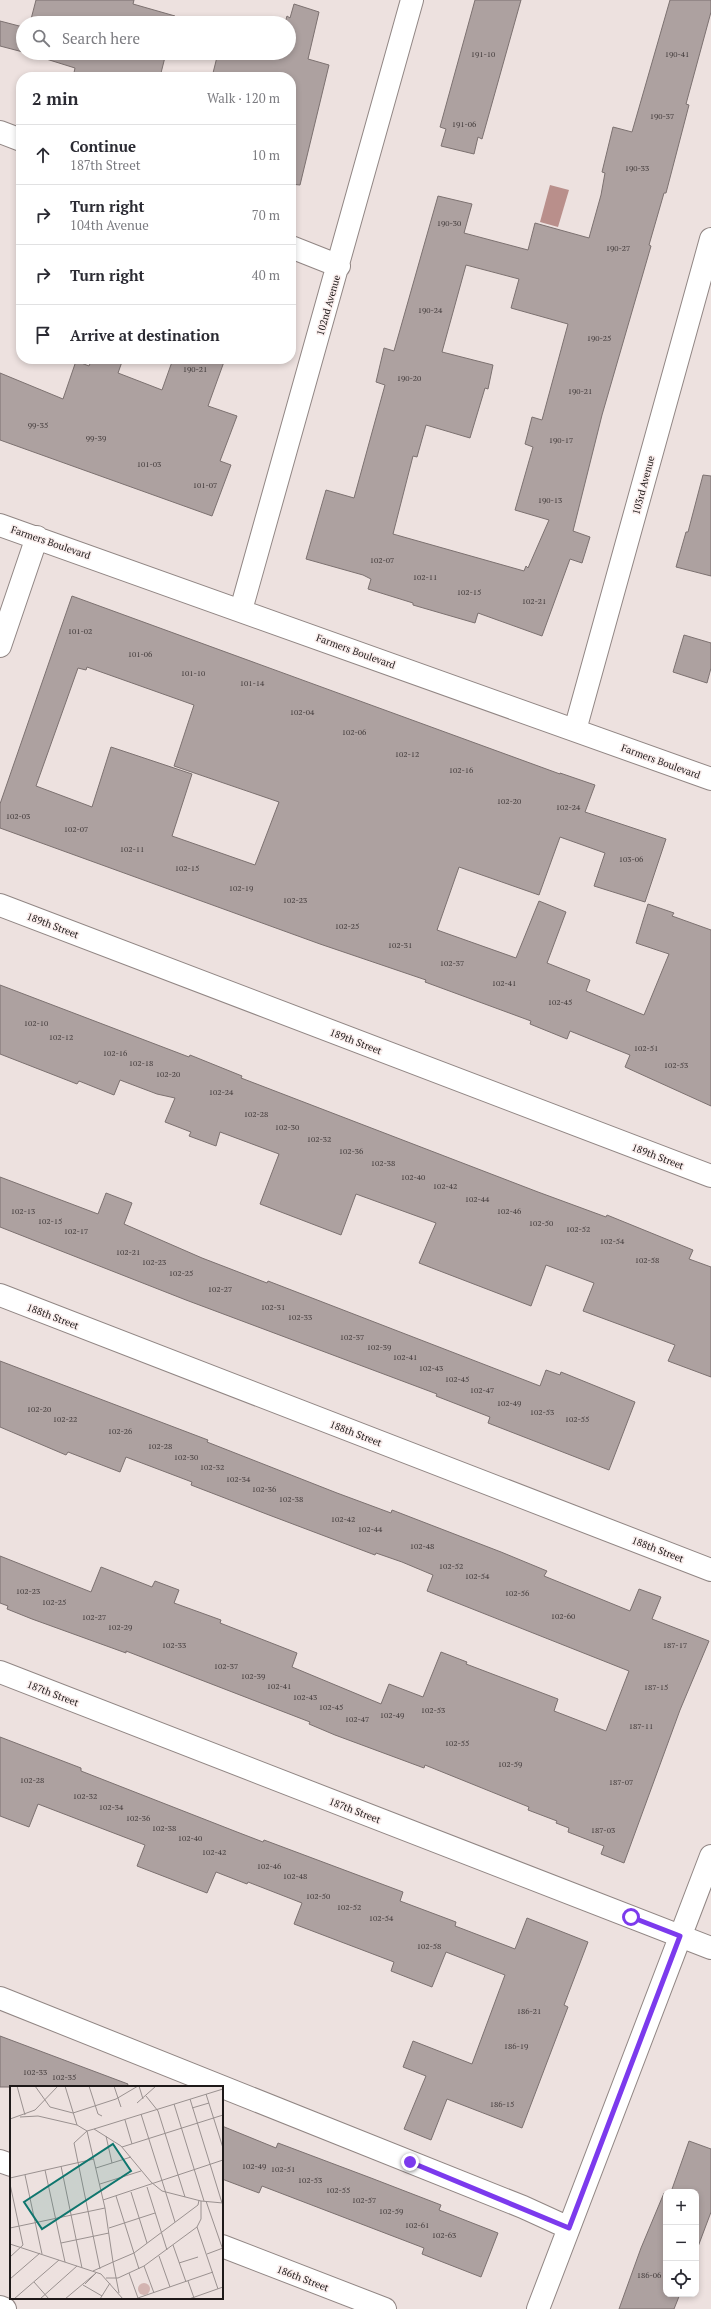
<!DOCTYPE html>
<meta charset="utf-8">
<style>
body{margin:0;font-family:"PT Serif",serif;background:#f7f7f7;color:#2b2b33}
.controls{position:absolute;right:12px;bottom:12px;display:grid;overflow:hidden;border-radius:8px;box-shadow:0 2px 6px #0003}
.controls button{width:36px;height:36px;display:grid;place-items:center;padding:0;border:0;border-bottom:1px solid #e1e1e2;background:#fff;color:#2b2b33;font:20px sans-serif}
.stop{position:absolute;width:12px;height:12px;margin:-9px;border:3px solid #7c3aed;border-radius:50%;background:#fff}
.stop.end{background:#7c3aed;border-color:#fff;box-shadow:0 1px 4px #0008}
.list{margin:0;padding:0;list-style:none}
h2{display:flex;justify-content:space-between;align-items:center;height:52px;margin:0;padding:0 16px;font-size:17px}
h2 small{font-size:13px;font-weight:400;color:#7c7c81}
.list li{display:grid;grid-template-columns:26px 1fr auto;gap:12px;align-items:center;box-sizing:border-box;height:60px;padding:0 16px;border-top:1px solid #e1e1e2}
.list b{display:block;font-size:15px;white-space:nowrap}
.list p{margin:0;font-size:13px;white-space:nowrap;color:#7c7c81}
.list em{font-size:13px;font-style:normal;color:#7c7c81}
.icon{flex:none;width:22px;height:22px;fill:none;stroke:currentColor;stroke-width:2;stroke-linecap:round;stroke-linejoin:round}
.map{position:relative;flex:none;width:711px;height:2309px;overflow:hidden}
.search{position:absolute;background:#fff;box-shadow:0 2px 6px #0003;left:16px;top:16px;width:280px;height:44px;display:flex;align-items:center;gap:10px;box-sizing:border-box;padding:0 14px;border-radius:22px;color:#7c7c81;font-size:15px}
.panel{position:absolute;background:#fff;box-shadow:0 2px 6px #0003;left:16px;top:72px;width:280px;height:292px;border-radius:16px}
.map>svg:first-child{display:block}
.water{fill:#b98f8b}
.building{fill:#ada1a0;stroke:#7c7170;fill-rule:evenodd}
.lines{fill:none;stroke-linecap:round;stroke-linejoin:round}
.minor-casing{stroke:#918684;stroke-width:24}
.minor{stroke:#fff;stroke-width:22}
.route{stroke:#7c3aed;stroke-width:5}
.labels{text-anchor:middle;stroke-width:3;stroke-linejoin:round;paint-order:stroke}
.number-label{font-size:8px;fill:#423b3b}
.street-label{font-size:10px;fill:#1e1919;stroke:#faeeed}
.inset-road{fill:none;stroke:#9a9190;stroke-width:1}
.view{fill:#0f766e;fill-opacity:0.15;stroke:#0f766e;stroke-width:2}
.inset-edge{fill:none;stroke:#1e1919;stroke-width:2}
</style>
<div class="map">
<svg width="711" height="2309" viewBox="0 0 711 2309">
<rect width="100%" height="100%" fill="#ede1df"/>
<path class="water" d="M550,185L569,190L558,227L540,222Z"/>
<path class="building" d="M36,0H134L133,4L175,16L173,23H30Z
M475,0H521L482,139L478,137L474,154L441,146L446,129L440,127Z
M670,0H711V12L686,104L689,105L666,193H664L649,245L651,246L602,415L573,531L590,537L582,563L570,559L542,636L478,613L475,623L413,605V603L368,589L371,579L363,575L306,559L326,490L354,498L385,385L376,382L384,348L394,351L438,196L472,204L464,233L528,250L535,223L589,238L601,195L605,173L602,172L613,127L632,132ZM466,265L519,279L511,308L568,324L542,420L532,417L525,444L533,447L515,510L549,520L528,568L526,566L524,571L393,534L413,456L417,457L426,425L470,438L485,388L488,389L493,365L442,352Z
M294,4L319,12L308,59L329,65L300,185L291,184V77H212L218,53H289V23H285L287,16L290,18Z
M0,21L23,27V52L0,46Z
M27,53H166L160,77H73L75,68Z
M92,359H123L118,373L162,390L173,359H225L208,406L237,416L220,461L231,465L212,516L0,440V373L63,399L76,361L89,366Z
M703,475L711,476V576L676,567L686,532H688Z
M72,596L560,774V773L595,785L585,812L666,839L645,902L594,886L605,853L560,837L539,895L459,867L437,930L516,958L539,901L566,912L547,963L590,980L586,991L644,1015L669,954L636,943L648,904L674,913L672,916L711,930V1106L625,1067L630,1055L570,1031L567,1039L530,1024L531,1021L425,982L426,980L320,944L0,828V804ZM87,667L194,705L174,766L279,802L255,865L172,836L192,774L111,747L92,807L36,786L78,668L86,670Z
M684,635L711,643V668L707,683L673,672Z
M0,985L189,1057L190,1055L242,1076L241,1078L538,1192L606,1217L607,1215L693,1250L689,1259L711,1267V1377L668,1361L675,1345L583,1311L594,1283L546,1265L531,1306L419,1263L436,1223L356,1194L341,1235L260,1204L279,1154L220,1132L216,1146L189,1136L191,1132L165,1122L175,1098L157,1094L120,1080L114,1095L79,1081L77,1084L0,1054Z
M0,1177L98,1214L106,1193L132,1203L124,1224L202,1258L267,1283L268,1281L540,1386L546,1370L560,1375L561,1372L635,1402L609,1470L488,1423L490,1417L436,1396L437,1394L186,1300L0,1227Z
M0,1361L208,1440L207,1442L337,1493L391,1513L392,1510L501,1552L547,1571L544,1576L630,1611L639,1589L661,1597L652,1619L709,1641L680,1710L624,1863L601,1854L604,1846L568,1832L569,1828L556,1823L557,1821L528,1810L529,1807L425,1765L424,1768L335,1735L309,1724L310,1722L126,1651V1653L32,1619L7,1609L8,1606L0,1603V1556L91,1592L101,1567L152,1587L155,1581L179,1590L174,1603L221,1620L220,1623L297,1653L292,1667L381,1704L389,1684L423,1697L441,1652L467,1662L466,1664L558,1699L554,1711L606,1731L629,1671L427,1591L433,1575L402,1562L376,1553L375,1555L269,1515L191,1485L192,1482L126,1457L120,1472L68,1452L66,1455L0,1427Z
M0,1737L81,1768V1771L237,1832L263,1842L264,1840L403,1892L400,1901L456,1922L455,1926L515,1949L527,1918L588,1942L564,2005L568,2007L522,2128L447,2099L431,2140L404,2129L426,2076L403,2067L413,2041L472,2064L505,1975L446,1952L432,1987L391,1971L394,1962L294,1924L302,1903L248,1882L247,1884L216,1872L207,1893L137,1866L145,1845L38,1804L29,1827L0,1816Z
M0,2036L128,2084L127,2087H0Z
M222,2126L276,2148L278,2143L371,2178L441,2205L439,2210L498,2233L481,2277L422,2254L424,2248L262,2186L259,2193L222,2179Z
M689,2141L711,2149V2212L696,2252V2192H671Z
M664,2193L666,2194V2294H680L674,2309H619L641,2248Z"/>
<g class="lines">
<defs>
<path id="minor" d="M0,132L21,140
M291,247L339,266
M0,525L711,779
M241,610L412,0
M0,646L37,537
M575,730L711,239
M0,905L711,1176
M0,1295L711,1570
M0,1672L711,1948
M0,1998L523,2207L569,2228
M0,2161L11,2165
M222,2246L385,2309
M0,2307L5,2309
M538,2309L711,1856"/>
</defs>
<use href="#minor" class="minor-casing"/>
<use href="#minor" class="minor"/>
</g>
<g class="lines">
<path class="route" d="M410,2162L569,2228L680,1936L631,1917"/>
</g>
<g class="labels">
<g class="number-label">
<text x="483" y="57">191-10</text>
<text x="677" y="57">190-41</text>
<text x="662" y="119">190-37</text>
<text x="464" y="127">191-06</text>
<text x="637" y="171">190-33</text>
<text x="449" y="226">190-30</text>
<text x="618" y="251">190-27</text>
<text x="430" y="313">190-24</text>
<text x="599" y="341">190-25</text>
<text x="195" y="372">190-21</text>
<text x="409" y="381">190-20</text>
<text x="580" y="394">190-21</text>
<text x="38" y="428">99-35</text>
<text x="96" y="441">99-39</text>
<text x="561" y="443">190-17</text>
<text x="149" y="467">101-03</text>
<text x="205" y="488">101-07</text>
<text x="550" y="503">190-13</text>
<text x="382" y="563">102-07</text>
<text x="425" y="580">102-11</text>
<text x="469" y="595">102-15</text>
<text x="534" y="604">102-21</text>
<text x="80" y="634">101-02</text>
<text x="140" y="657">101-06</text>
<text x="193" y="676">101-10</text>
<text x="252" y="686">101-14</text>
<text x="302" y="715">102-04</text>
<text x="354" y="735">102-06</text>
<text x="407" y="757">102-12</text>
<text x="461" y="773">102-16</text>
<text x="509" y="804">102-20</text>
<text x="568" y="810">102-24</text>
<text x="18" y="819">102-03</text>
<text x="76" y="832">102-07</text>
<text x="132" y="852">102-11</text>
<text x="631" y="862">103-06</text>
<text x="187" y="871">102-15</text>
<text x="241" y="891">102-19</text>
<text x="295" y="903">102-23</text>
<text x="347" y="929">102-25</text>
<text x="400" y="948">102-31</text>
<text x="452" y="966">102-37</text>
<text x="504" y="986">102-41</text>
<text x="560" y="1005">102-45</text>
<text x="36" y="1026">102-10</text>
<text x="61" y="1040">102-12</text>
<text x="646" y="1051">102-51</text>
<text x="115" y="1056">102-16</text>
<text x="141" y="1066">102-18</text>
<text x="676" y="1068">102-53</text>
<text x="168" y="1077">102-20</text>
<text x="221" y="1095">102-24</text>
<text x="256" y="1117">102-28</text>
<text x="287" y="1130">102-30</text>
<text x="319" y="1142">102-32</text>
<text x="351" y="1154">102-36</text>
<text x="383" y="1166">102-38</text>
<text x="413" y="1180">102-40</text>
<text x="445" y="1189">102-42</text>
<text x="477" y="1202">102-44</text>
<text x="23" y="1214">102-13</text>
<text x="509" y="1214">102-46</text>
<text x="50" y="1224">102-15</text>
<text x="541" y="1226">102-50</text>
<text x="578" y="1232">102-52</text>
<text x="76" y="1234">102-17</text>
<text x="612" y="1244">102-54</text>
<text x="128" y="1255">102-21</text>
<text x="647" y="1263">102-58</text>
<text x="154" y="1265">102-23</text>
<text x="181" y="1276">102-25</text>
<text x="220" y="1292">102-27</text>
<text x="273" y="1310">102-31</text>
<text x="300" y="1320">102-33</text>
<text x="352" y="1340">102-37</text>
<text x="379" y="1350">102-39</text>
<text x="405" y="1360">102-41</text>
<text x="431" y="1371">102-43</text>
<text x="457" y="1382">102-45</text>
<text x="482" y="1393">102-47</text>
<text x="509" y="1406">102-49</text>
<text x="39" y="1412">102-20</text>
<text x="542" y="1415">102-53</text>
<text x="65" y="1422">102-22</text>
<text x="577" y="1422">102-55</text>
<text x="120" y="1434">102-26</text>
<text x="160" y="1449">102-28</text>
<text x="186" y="1460">102-30</text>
<text x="212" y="1470">102-32</text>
<text x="238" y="1482">102-34</text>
<text x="264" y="1492">102-36</text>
<text x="291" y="1502">102-38</text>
<text x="343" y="1522">102-42</text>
<text x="370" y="1532">102-44</text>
<text x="422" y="1549">102-48</text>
<text x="451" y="1569">102-52</text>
<text x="477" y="1579">102-54</text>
<text x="28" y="1594">102-23</text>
<text x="517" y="1596">102-56</text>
<text x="54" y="1605">102-25</text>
<text x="563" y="1619">102-60</text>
<text x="94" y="1620">102-27</text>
<text x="120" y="1630">102-29</text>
<text x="174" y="1648">102-33</text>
<text x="675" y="1648">187-17</text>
<text x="226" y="1669">102-37</text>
<text x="253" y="1679">102-39</text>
<text x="279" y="1689">102-41</text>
<text x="656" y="1690">187-15</text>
<text x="305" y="1700">102-43</text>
<text x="331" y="1710">102-45</text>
<text x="433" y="1713">102-53</text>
<text x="392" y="1718">102-49</text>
<text x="357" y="1722">102-47</text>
<text x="641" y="1729">187-11</text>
<text x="457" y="1746">102-55</text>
<text x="510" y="1767">102-59</text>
<text x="32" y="1783">102-28</text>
<text x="621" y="1785">187-07</text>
<text x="85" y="1799">102-32</text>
<text x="111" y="1810">102-34</text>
<text x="138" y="1821">102-36</text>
<text x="164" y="1831">102-38</text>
<text x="603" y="1833">187-03</text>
<text x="190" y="1841">102-40</text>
<text x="214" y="1855">102-42</text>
<text x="269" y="1869">102-46</text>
<text x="295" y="1879">102-48</text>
<text x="318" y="1899">102-50</text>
<text x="349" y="1910">102-52</text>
<text x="381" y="1921">102-54</text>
<text x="429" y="1949">102-58</text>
<text x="529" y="2014">186-21</text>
<text x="516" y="2049">186-19</text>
<text x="35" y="2075">102-33</text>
<text x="64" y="2080">102-35</text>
<text x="502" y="2107">186-15</text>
<text x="254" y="2169">102-49</text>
<text x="283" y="2172">102-51</text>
<text x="310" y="2183">102-53</text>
<text x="338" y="2193">102-55</text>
<text x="364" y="2203">102-57</text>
<text x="391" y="2214">102-59</text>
<text x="417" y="2228">102-61</text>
<text x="444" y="2238">102-63</text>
<text x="649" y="2278">186-06</text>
</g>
<g class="street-label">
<text transform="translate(328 305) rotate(-74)" y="4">102nd Avenue</text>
<text transform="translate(643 485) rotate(-75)" y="4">103rd Avenue</text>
<text transform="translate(51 542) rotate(19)" y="4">Farmers Boulevard</text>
<text transform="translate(356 651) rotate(20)" y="4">Farmers Boulevard</text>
<text transform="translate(661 761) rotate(20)" y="4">Farmers Boulevard</text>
<text transform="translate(53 925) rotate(21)" y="4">189th Street</text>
<text transform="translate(356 1041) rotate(21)" y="4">189th Street</text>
<text transform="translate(658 1156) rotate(21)" y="4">189th Street</text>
<text transform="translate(53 1316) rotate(21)" y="4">188th Street</text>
<text transform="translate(356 1433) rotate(21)" y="4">188th Street</text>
<text transform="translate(658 1549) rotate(21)" y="4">188th Street</text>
<text transform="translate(53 1693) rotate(21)" y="4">187th Street</text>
<text transform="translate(355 1810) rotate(21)" y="4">187th Street</text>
<text transform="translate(303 2278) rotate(21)" y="4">186th Street</text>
</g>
</g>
<g transform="translate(10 2086)">
<rect width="213" height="213" fill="#ede1df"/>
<path d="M128 203a6 6 0 1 1 12 0a6 6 0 1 1-12 0Z" fill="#d3b4b1"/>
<path class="inset-road" d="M7,0L15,29M25,0L40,21L63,27L106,13L128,0M55,0L67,39M79,0L88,28L92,30M104,0L111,21M129,0L133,13M196,8L213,62M136,10L148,25L175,111M180,13L212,117M127,17L146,0M164,18L194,115M182,22L199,17M131,28L165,136M10,31L28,30L67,39L77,45M0,33L25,24L48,0M115,34L122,58M84,43L213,3M77,45L95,122L103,176L124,167L188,119L189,114M96,50L102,77M112,61L213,29M51,80L72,182M86,82L121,71M35,84L55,176M15,89L32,168M0,92L84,73M0,98L13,159L0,171M90,98L131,85M137,101L157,164M121,106L137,157M106,110L129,183M93,114L213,74M191,115V133L187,141L208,203M196,115L213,164M0,142L95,122M99,142L145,127M51,157L99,147M0,158L91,188L113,213M163,159L176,196M197,168L213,162M149,170L160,201M169,177L188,171M134,180L144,207M90,183L64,57L77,45L84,43L111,60L141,96L152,105L191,115L213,117M83,185L103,176L109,207M119,187L128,212M96,192H108L134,180L187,141M0,193L30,167M178,195L184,212M24,196L39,213M75,198L86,187M73,199L92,210M4,213L49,174M30,213L67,180M55,213L86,187M90,213L100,197M125,213L203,186M179,213L213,201"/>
<path class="view" d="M103,58L121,85L32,143L14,116Z"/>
<rect width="213" height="213" class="inset-edge"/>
</g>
</svg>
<div class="controls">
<button>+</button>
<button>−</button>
<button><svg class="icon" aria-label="locate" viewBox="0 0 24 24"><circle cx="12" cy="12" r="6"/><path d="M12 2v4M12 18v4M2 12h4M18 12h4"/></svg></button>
</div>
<div class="stop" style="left:631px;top:1917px"></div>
<div class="stop end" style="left:410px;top:2162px"></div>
<div class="search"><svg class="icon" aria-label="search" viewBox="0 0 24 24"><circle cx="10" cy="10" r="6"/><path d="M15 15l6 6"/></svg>Search here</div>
<section class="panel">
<h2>2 min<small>Walk · 120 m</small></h2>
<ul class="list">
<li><svg class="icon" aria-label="ahead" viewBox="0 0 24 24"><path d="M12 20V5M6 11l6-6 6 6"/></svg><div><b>Continue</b><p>187th Street</p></div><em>10 m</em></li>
<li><svg class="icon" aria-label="right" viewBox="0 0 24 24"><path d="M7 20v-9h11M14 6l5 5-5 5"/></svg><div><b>Turn right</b><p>104th Avenue</p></div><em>70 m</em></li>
<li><svg class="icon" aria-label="right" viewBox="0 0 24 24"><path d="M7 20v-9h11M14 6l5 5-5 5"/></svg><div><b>Turn right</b></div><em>40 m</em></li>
<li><svg class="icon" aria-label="arrive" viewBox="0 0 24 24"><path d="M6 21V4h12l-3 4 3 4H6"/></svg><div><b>Arrive at destination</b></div></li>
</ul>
</section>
</div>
